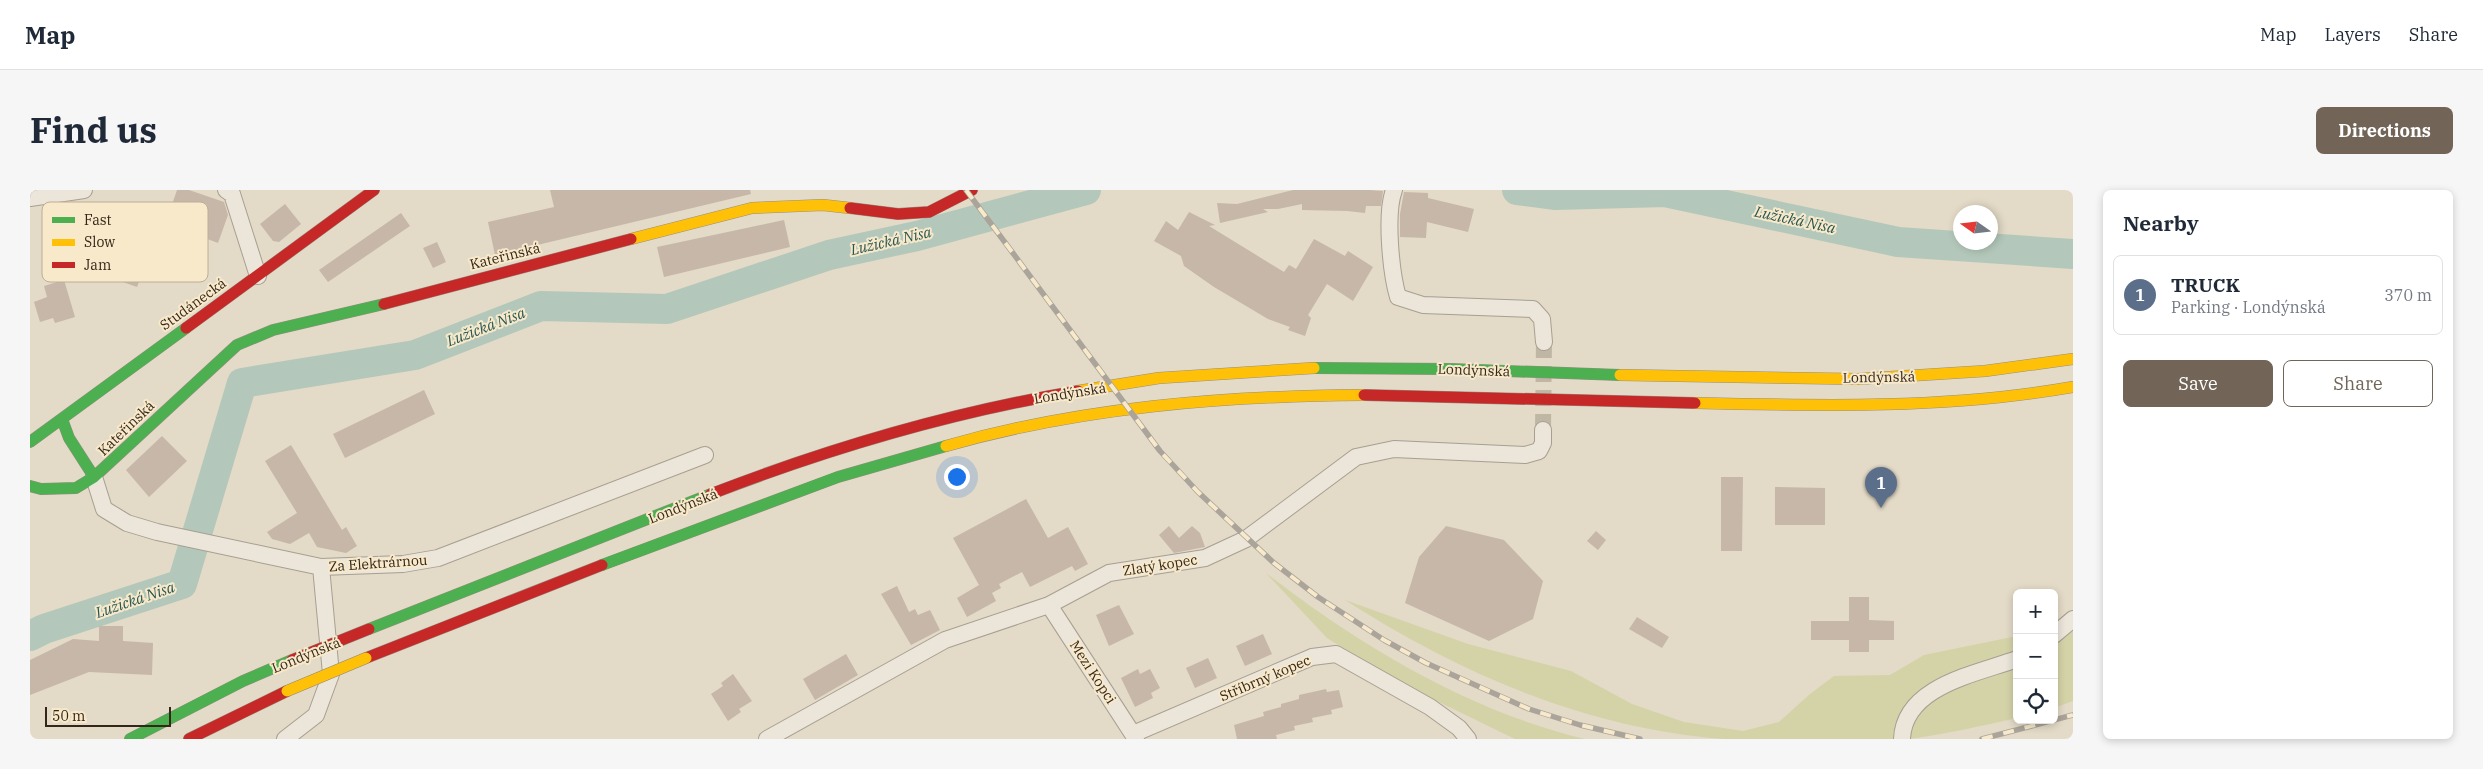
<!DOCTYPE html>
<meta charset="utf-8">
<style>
body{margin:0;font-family:"IBM Plex Serif",serif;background:#f6f6f7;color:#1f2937}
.controls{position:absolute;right:15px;bottom:15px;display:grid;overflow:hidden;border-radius:8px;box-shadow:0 2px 8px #0003}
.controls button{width:45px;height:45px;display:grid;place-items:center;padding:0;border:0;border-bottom:1px solid #e0e1e3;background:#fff;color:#1f2937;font:25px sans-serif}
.compass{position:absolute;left:1923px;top:15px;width:45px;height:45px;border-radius:50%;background:#fff;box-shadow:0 2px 8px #0003;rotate:284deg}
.scale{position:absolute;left:15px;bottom:12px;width:126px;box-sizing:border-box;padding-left:5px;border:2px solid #35261a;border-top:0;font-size:14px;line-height:18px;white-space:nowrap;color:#35261a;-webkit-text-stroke:4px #f7e9ca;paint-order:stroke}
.you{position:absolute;left:926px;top:286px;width:18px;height:18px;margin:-12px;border:4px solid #fff;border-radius:50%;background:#1a73e8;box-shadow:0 0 0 8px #1a73e833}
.badge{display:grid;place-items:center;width:32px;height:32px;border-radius:50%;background:#726557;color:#fff;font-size:16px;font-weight:700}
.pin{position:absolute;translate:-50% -41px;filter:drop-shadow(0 1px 2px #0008)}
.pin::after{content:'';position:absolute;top:26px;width:18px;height:15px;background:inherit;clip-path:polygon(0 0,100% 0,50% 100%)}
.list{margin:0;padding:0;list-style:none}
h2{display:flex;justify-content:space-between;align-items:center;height:65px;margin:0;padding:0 20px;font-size:21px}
h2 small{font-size:16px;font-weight:400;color:#747a83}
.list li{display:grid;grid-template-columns:32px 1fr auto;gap:15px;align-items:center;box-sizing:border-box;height:80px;margin:0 10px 10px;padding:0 10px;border:1px solid #e0e1e3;border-radius:8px}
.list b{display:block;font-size:19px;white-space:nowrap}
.list p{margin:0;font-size:16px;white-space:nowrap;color:#747a83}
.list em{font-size:16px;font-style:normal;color:#747a83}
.actions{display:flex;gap:10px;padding:15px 20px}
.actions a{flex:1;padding:11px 0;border:1px solid #726557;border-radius:8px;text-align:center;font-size:18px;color:#726557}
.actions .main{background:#726557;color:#fff}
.icon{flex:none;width:28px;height:28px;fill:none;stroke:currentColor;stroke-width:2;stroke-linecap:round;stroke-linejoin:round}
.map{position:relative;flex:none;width:2043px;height:549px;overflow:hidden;border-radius:8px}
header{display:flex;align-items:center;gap:30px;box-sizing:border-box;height:70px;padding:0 25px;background:#fff;border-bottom:1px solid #e0e1e3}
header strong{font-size:24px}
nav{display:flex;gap:28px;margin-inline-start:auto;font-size:18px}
.intro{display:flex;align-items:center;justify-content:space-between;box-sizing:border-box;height:120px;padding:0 30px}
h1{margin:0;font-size:35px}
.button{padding:12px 22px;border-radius:8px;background:#726557;color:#fff;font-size:18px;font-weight:700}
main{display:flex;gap:30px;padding:0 30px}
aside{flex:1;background:#fff;border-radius:8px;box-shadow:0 2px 8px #0003}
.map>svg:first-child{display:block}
.green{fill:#d4d3a8}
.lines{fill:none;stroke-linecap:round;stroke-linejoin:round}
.river{stroke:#b3c8ba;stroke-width:30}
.building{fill:#c7b7a8}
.street-tunnel{stroke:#c0b6a4;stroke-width:16;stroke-dasharray:16 8;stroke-linecap:butt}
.street-casing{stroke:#a79f91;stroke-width:18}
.fast-casing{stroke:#978e81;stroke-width:12}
.slow-casing{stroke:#978e81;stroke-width:12}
.jam-casing{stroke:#978e81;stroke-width:12}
.street{stroke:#ebe5da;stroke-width:16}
.fast{stroke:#4caf50;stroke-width:11}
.slow{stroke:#ffc107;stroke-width:11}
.jam{stroke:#c62828;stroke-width:11}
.rail-casing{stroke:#aaa49a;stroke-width:5.5}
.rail{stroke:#f7e9ca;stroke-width:4;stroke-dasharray:11;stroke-linecap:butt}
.slow-bridge-casing{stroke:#8d8478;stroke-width:12;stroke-linecap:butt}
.jam-bridge-casing{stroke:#8d8478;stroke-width:12;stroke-linecap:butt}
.slow-bridge{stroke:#ffc107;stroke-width:11}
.jam-bridge{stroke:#c62828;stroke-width:11}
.labels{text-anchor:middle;stroke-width:4;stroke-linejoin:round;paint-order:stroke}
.street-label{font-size:14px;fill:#35261a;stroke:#f7e9ca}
.water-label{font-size:15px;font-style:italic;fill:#285652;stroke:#f7e9ca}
.key{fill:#f7e9ca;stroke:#bdae95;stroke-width:1}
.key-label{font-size:14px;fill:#35261a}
</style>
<header>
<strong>Map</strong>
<nav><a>Map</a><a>Layers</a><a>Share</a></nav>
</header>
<div class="intro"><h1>Find us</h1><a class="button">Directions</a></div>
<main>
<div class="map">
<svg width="2043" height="549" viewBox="0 0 2043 549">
<rect width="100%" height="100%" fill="#e3dac7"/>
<path class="green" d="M1236,383C1330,456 1438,521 1555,549H1485L1376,496L1297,448Z
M1315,410L1438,454L1541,481L1602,514L1654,532L1713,541L1749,532L1780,504L1804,486L1860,485L1894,465L1987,446V528C1951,536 1916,544 1879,549C1848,549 1813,549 1781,549C1753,549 1723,549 1694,549C1558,539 1430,484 1315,410Z
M2043,436V511L2024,518V439Z"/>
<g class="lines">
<path class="river" d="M1487,0L1526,5L1635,2L1868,52L2043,64
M0,446L14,439L152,394L212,193L385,165L511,116L637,119L799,65L887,46L1056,0"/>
</g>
<path class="building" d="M147,0H159L194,12L198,25L188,53L135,33L128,50L125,48L107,97L53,78L67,40L106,54L116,25L136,32Z
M520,0H720L721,4L465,65L458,32L524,17Z
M1263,0H1339L1353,1L1351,16H1336L1335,23L1317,21L1272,20V14L1248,19H1233L1238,22L1190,33L1187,13L1207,14Z
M1374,2L1398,3V8L1444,19L1438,42L1397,32L1396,48L1370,47V24Z
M255,14L271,34L249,52L243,51L230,34Z
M1159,22L1185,35L1179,36L1254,82L1259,75L1266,79L1284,49L1315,66L1318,61L1343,77L1323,111L1297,94L1278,125L1281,128L1275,146L1258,140L1260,137L1238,129L1184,97L1154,76L1151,66L1124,51L1136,31L1148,40Z
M371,23L380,36L298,92L289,80Z
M754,30L760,57L634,87L627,57Z
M407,52L416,72L403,78L393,58Z
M34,90L45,127L25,133L23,128L10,132L4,112L17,107L14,96Z
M394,200L405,224L315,268L303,244Z
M132,246L157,271L119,307L96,280Z
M261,255L312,340L316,337L327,356L316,363L287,357L279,343L260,354L242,349L237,342L267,323L235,271Z
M1691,287H1713L1712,361H1691Z
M1745,297L1795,298V335H1745Z
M996,309L1018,348L1038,337L1058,374L1045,381L1042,376L1000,397L992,382L969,394L971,398L962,403L966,411L937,427L927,408L949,395L923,348Z
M1139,336L1149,348L1162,336L1170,343L1175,357L1144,363L1129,345Z
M1416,336L1474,350L1513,391L1503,429L1459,451L1375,413L1389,367Z
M1566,341L1576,350L1568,360L1557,351Z
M867,396L879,422L885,419L888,425L900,420L910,440L881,455L851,404Z
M1819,407H1839V430L1864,431V450H1839V462H1819V450H1781V431H1819Z
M1089,415L1104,444L1079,456L1066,425Z
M1607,427L1639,447L1632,458L1599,439Z
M69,436H93V451L123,453L122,485L59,482L0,505V470L43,449L69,451Z
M1233,444L1242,464L1215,476L1206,456Z
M816,464L828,485L785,510L773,489Z
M1178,468L1187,488L1165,498L1156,478Z
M1108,479L1110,484L1120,479L1130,498L1121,503L1123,508L1105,517L1091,488Z
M703,484L722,511L709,519L711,522L698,531L681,504L693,496L691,493Z
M1296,499L1297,502L1309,500L1313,517L1301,520L1302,524L1282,528L1283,532L1264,536L1265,540L1246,545L1247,549H1207L1204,535L1234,526L1233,522L1251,517V514L1269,509V505Z"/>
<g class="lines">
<path class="street-tunnel" d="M1513,240L1514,152"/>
<defs>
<path id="street" d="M196,0L202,4L228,86
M1364,0C1355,24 1361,83 1368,107L1393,115L1503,119L1512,129L1514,152
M0,8L54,0
M64,287L74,319L97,333L127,342L291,377L373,374L408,368L675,265
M1019,415L1106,549
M2024,445L2043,429
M1103,544L1282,467L1306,464L1400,517L1429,538L1438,549
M255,549L286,525L301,484L291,377
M737,549L915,450L1019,415L1079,383L1175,368L1216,349L1326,267L1364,259L1495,265L1509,261L1513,253V240
M1872,549C1874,496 1946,484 1987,469"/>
<path id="fast" d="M1284,178L1420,179L1590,185
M32,229L39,248L64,287
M0,252L156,138
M0,296L11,299L46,298L64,287L207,155L243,140L354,114
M572,375L808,287L916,256
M339,439L681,304
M100,549L213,491L262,470"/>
<path id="slow" d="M601,49L722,18L793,15L820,18
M1590,185L1828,189L1955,181L2043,169
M1048,201L1129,188L1284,178
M1665,213C1792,216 1918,219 2043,197
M916,256C1052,217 1194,206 1334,205"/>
<path id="jam" d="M820,18L868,24L899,22L942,0
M354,114L601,49
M156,138L344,0
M1334,205L1665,213
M681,304C800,258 922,222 1048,201
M336,468L572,375
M159,549L257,501"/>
</defs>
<use href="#street" class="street-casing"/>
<use href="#fast" class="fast-casing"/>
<use href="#slow" class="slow-casing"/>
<use href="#jam" class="jam-casing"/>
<use href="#street" class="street"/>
<use href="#fast" class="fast"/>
<use href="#slow" class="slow"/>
<use href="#jam" class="jam"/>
<defs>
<path id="rail" d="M936,0L1130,261L1168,302L1244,373L1288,407L1354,450L1396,473L1499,519L1550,535L1610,549
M1952,549L2043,525"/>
</defs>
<use href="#rail" class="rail-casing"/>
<use href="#rail" class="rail"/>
<defs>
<path id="slow-bridge" d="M257,501L336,468"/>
<path id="jam-bridge" d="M262,470L339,439"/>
</defs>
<use href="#slow-bridge" class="slow-bridge-casing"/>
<use href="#jam-bridge" class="jam-bridge-casing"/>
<use href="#slow-bridge" class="slow-bridge"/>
<use href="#jam-bridge" class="jam-bridge"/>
</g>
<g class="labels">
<g class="street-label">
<text transform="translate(475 66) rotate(-14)" y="5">Kateřinská</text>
<text transform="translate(163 114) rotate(-36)" y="5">Studánecká</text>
<text transform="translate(1444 180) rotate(2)" y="5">Londýnská</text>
<text transform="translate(1849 187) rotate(-1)" y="5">Londýnská</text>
<text transform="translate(1040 203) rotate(-9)" y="5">Londýnská</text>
<text transform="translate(96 238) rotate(-44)" y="5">Kateřinská</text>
<text transform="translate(653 316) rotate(-21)" y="5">Londýnská</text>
<text transform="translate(348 373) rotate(-4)" y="5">Za Elektrárnou</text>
<text transform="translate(1130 375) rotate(-9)" y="5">Zlatý kopec</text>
<text transform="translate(276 465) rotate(-22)" y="5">Londýnská</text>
<text transform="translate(1063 482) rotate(57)" y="5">Mezi Kopci</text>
<text transform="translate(1235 488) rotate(-23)" y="5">Stříbrný kopec</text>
</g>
<g class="water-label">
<text transform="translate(1765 30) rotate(12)" y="5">Lužická Nisa</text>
<text transform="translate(861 51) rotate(-13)" y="5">Lužická Nisa</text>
<text transform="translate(456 137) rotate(-21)" y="5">Lužická Nisa</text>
<text transform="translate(105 410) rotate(-19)" y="5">Lužická Nisa</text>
</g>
</g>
<rect x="12" y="12" width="166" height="80" rx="8" class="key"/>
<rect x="22" y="27" width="23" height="6" fill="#4caf50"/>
<rect x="22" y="49" width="23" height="7" fill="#ffc107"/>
<rect x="22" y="72" width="23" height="6" fill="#c62828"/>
<g class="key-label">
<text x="54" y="35">Fast</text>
<text x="54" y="57">Slow</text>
<text x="54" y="80">Jam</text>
</g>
</svg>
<div class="controls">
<button>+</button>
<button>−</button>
<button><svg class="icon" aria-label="locate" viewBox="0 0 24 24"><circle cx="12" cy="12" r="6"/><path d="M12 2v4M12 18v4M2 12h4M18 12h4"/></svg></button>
</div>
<svg class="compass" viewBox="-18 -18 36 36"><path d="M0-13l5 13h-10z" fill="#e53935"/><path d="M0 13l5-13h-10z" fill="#747a83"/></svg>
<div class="scale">50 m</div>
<div class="you"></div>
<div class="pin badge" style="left:1851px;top:318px;background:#5c6f8a">1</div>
</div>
<aside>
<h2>Nearby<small></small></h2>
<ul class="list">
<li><span class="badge" style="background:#5c6f8a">1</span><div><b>TRUCK</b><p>Parking · Londýnská</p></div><em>370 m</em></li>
</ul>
<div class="actions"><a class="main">Save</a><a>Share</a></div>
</aside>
</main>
